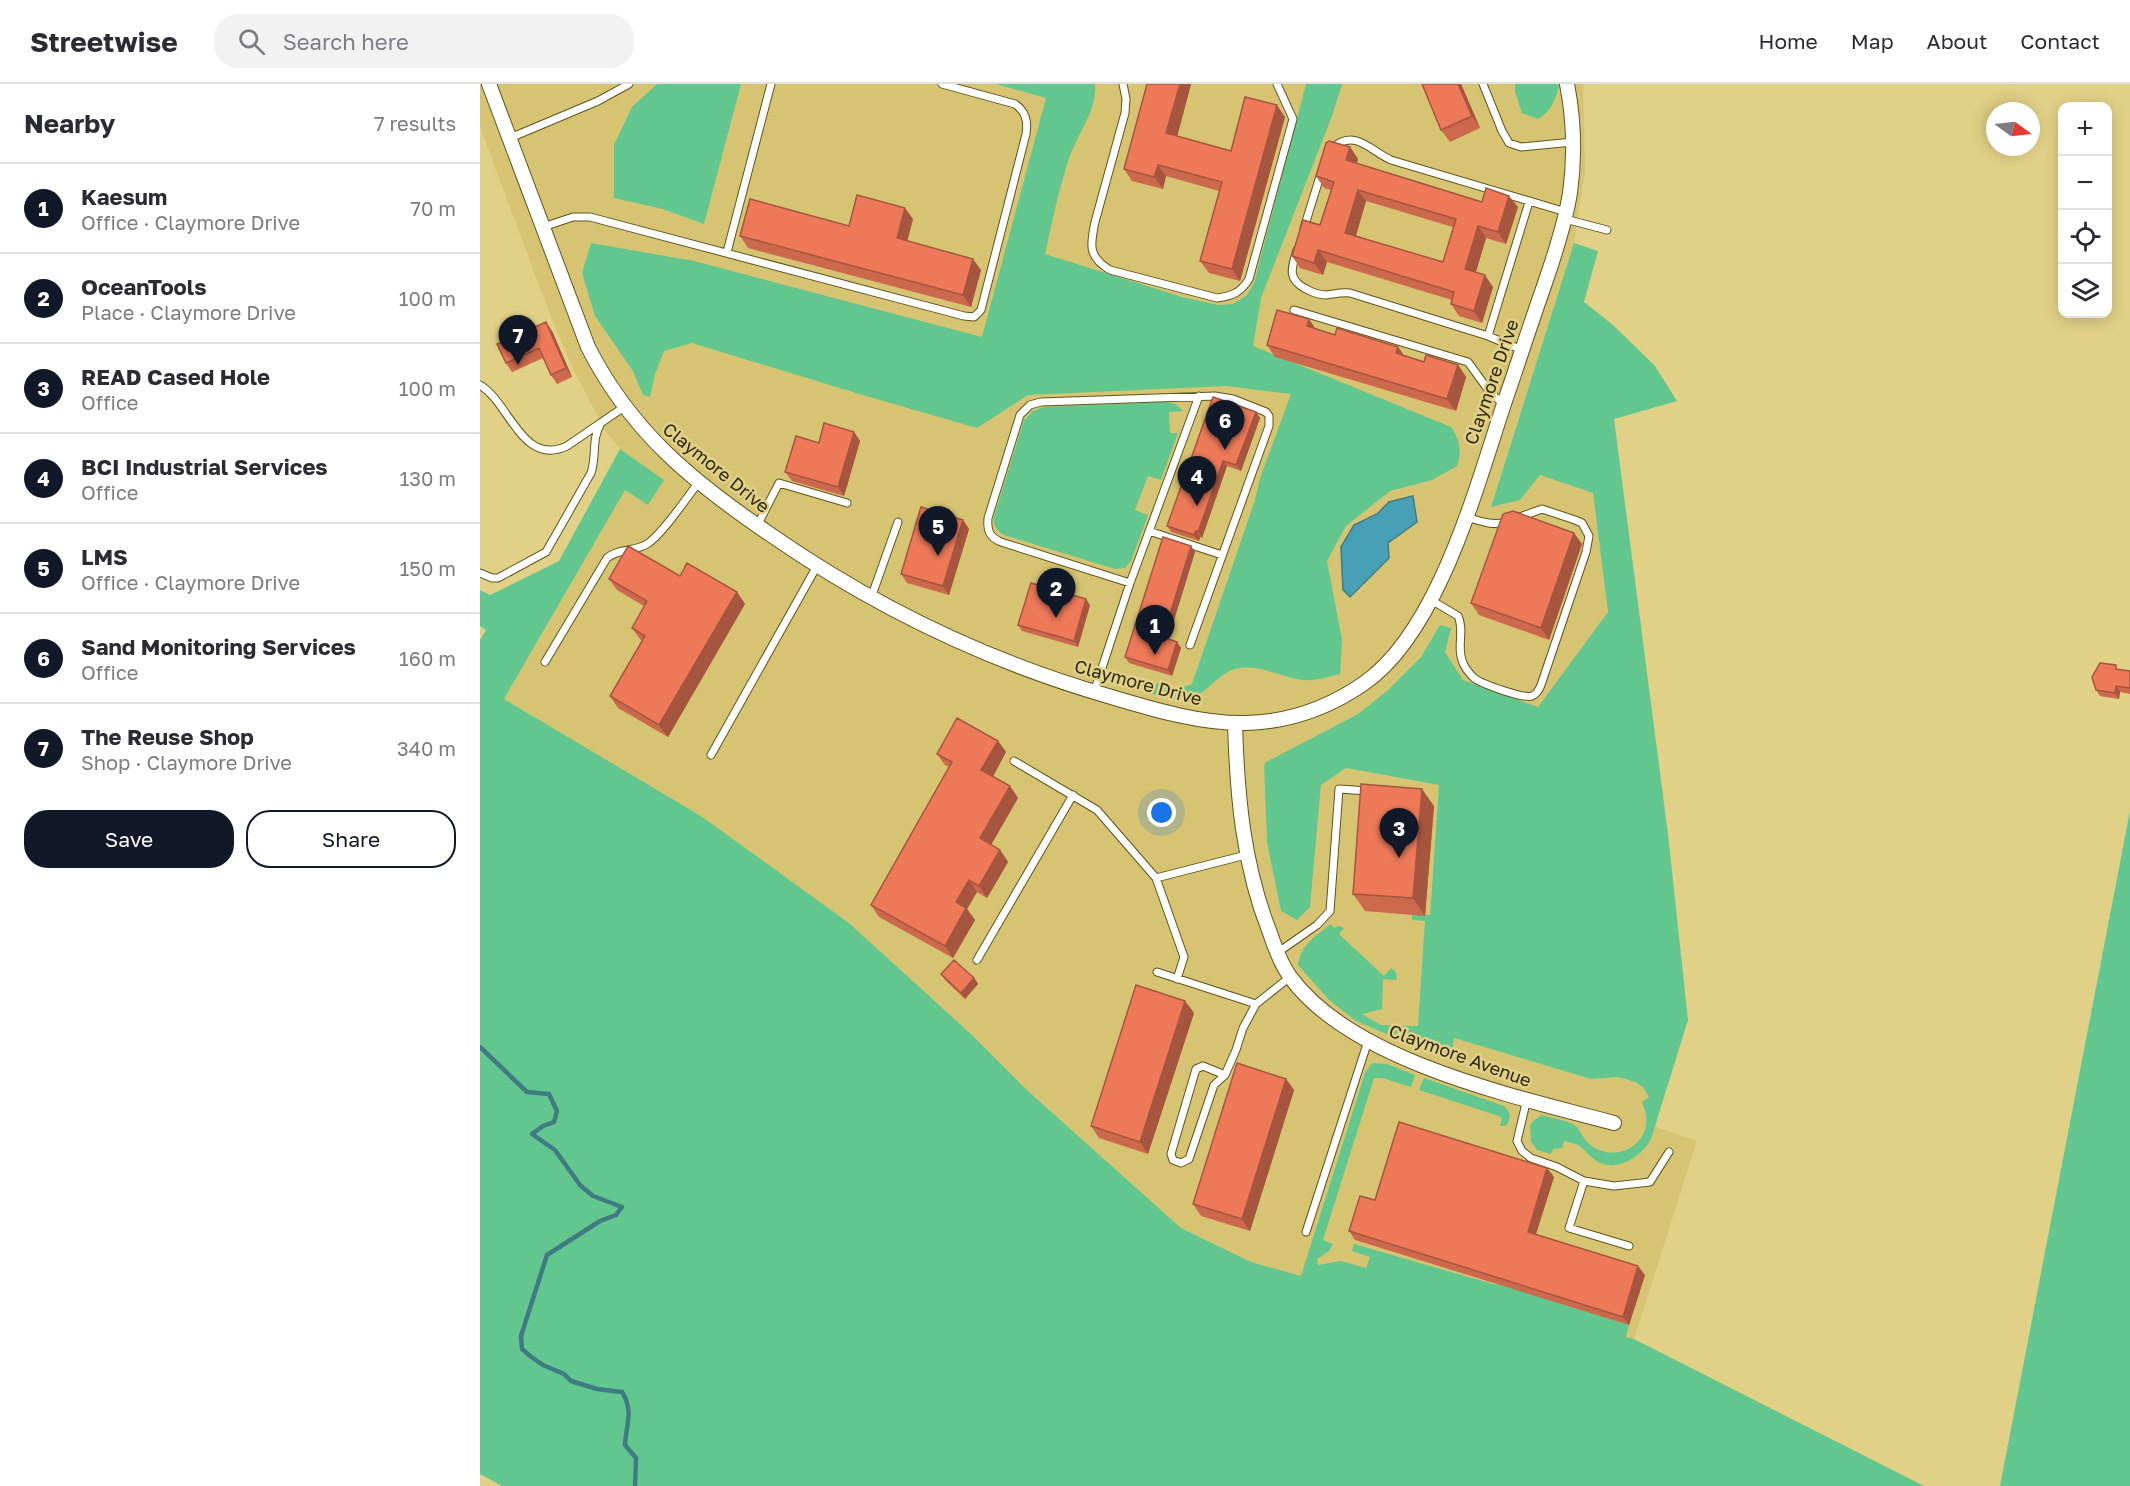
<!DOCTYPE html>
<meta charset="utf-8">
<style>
body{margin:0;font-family:"Golos Text",sans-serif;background:#f2f2f3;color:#2b2b33}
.controls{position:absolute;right:18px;top:18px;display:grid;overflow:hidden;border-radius:12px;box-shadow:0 3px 15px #0003}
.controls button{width:54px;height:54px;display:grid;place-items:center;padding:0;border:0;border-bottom:2px solid #e1e1e2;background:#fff;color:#2b2b33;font:30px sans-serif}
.compass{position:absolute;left:1506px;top:18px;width:54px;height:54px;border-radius:50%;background:#fff;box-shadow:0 3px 15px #0003;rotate:105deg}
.you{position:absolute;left:682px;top:729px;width:21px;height:21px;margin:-15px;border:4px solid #fff;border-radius:50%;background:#1a73e8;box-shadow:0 0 0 9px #1a73e833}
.badge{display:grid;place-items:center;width:39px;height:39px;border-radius:50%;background:#111827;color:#fff;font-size:20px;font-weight:700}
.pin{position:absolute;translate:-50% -50px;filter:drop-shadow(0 2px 3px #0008)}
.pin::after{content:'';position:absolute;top:32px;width:21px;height:18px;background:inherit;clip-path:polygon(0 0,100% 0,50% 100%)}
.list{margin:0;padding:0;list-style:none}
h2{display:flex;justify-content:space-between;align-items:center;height:78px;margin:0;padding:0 24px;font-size:26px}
h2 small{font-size:20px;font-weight:400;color:#7c7c81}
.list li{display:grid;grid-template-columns:39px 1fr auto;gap:18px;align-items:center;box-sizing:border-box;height:90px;padding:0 24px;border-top:2px solid #e1e1e2}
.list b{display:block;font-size:22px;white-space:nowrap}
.list p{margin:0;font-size:20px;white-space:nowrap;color:#7c7c81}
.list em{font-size:20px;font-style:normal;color:#7c7c81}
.actions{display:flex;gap:12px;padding:18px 24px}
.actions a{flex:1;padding:14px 0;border:2px solid #111827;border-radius:24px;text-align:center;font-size:21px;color:#111827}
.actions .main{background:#111827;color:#fff}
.icon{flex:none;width:33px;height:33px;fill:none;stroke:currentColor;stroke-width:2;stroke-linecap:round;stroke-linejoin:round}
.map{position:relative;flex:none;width:1650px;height:1402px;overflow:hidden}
header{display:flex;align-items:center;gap:36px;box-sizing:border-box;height:84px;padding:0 30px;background:#fff;border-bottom:2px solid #e1e1e2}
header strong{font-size:28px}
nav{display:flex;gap:33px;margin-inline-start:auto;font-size:21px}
.search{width:420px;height:54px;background:#f2f2f3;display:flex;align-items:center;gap:15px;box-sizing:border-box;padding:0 21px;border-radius:24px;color:#7c7c81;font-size:22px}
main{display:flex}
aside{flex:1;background:#fff}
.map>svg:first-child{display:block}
.built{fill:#d6c472}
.green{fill:#61c78e}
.water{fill:#47a0b6;stroke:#3f7b82;stroke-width:1.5}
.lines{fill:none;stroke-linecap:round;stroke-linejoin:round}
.stream{stroke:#3f7b82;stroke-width:4.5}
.service-casing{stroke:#60541c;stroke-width:9}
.minor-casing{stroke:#60541c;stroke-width:16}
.service{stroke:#fff;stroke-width:7}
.minor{stroke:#fff;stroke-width:14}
.wall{fill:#cc684c;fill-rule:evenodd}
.shaded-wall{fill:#a6553e}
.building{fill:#ed7958;stroke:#a6553e;stroke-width:1.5;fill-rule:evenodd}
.labels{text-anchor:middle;stroke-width:5;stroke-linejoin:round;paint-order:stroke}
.street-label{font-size:18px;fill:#2c2607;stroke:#e1d187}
</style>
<header>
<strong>Streetwise</strong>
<div class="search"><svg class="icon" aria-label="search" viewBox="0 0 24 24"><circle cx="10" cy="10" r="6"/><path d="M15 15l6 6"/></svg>Search here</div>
<nav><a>Home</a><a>Map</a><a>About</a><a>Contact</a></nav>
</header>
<main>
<aside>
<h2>Nearby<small>7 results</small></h2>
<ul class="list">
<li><span class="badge">1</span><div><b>Kaesum</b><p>Office · Claymore Drive</p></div><em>70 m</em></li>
<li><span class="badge">2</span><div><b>OceanTools</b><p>Place · Claymore Drive</p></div><em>100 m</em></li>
<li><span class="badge">3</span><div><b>READ Cased Hole</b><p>Office</p></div><em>100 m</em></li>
<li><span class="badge">4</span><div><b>BCI Industrial Services</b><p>Office</p></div><em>130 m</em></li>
<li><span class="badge">5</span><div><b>LMS</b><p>Office · Claymore Drive</p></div><em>150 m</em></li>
<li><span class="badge">6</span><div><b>Sand Monitoring Services</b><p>Office</p></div><em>160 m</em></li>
<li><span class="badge">7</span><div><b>The Reuse Shop</b><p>Shop · Claymore Drive</p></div><em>340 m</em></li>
</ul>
<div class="actions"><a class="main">Save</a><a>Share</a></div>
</aside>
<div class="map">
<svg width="1650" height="1402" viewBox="0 0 1650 1402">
<rect width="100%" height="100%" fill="#e1d187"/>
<path class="built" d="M0,0H1103L1105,88L1094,159L1011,422L1040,416L1060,391L1113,409L1128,528L1058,623L983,596L965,568L960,541L941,573L908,606L878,630L794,674L784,688L787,759L801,827L830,823L841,701L866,684L959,701L950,832L974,954L1111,995L1138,993L1154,998L1163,1003L1168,1010L1173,1024L1176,1043L1217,1057L1154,1255L924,1207L827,1194L771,1178L701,1144L548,1007L492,951L369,839L221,732L24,615L145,405L183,396L140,365L126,348L94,287L72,236L0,43Z"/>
<path class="green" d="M177,0H261L224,140L183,125L134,114V61L152,23Z
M516,0H615C617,27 598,49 589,74C579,105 572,138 565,170L702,213L738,221L753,220L767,211L774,199L826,0H862L852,32L781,214L773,262L971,343C980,356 982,367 977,382L952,396L910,407L866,442L847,477L862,556L860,590C848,593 836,597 823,596C802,594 782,581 760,584C737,587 728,612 705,616C695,617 683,612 673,610L672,604L678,599L700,604L712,600L775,416L780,394L811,310L747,302L548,311L497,344L376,309L212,259L184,267L175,290L170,313L163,311L153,287L115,232L102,189L111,159L214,177L502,253L566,14Z
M1035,0H1078L1079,2C1075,17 1071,27 1058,35L1042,29L1035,8Z
M1094,159L1118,167L1104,218L1133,241L1175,282L1197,317L1134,335L1188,750L1208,936L1171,1055C1162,1072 1139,1087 1120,1079C1111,1075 1106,1066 1098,1061C1094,1059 1088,1058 1084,1057L1082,1064L1073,1065L1071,1070L1057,1066L1051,1057L1050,1042L1052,1038L1061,1031C1071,1034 1089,1036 1097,1043C1101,1048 1103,1054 1108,1059C1123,1073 1148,1072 1161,1054C1169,1041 1167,1031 1162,1018L1169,1013L1163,1003L1155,998L1138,993L1111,995L974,954L971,977L876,937L849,916L818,881C821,860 836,852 851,840L854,844L859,842L864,844L859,850L904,892L911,884L916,888L917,896L903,895L902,925L882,930L901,941L938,942L945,837L932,836V830L950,831L959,701L866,684L841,701L830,823L817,836L801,827L787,759L784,682L786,678L878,630L908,606L941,573L960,541L971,544L965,568L983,596L1058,623L1128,528L1113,409L1060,391L1040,416L1011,423Z
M685,318L696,320L703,327L689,328L690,349H698L681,396L668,392L655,426L668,431L651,477L645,484L635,485L524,451C517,447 513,441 514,433L544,336L553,327L564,323Z
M140,365L184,396L168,421L145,406L24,615L221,732L369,839L492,951L548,1007L701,1144L771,1178L821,1192L885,989L892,979L907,980L935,991L931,1003L902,994H894L843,1156L853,1160L849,1167L837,1175L838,1181L861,1177L886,1184L890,1173L872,1167L874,1160L1013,1200L1022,1201L1149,1241L1146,1253L1154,1255L1444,1402H22L0,1390V556L6,546L0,542V506L10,511L79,477Z
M1650,727V1402H1520Z
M944,994L1024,1022C1031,1027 1032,1036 1025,1042H1020L1022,1033L939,1006Z"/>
<path class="water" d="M933,412L937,438L908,459L909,474L870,513L863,506L861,463L874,441L897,430L909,418Z"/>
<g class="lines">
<path class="stream" d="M0,963L47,1008L69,1010L77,1027L74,1038L63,1042L52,1050L75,1066L100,1101L113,1112L142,1123L136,1131L120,1137L67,1171L41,1252L42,1265L50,1272L63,1281L84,1290L91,1297L117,1305L142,1308C154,1327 146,1341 145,1361L156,1374L155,1402"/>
<defs>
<path id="service" d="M643,0L646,15L645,29L615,138C610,161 608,173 630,186L737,214C753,212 761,208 769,195L813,35L797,0
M1003,0L1022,47L1029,59L1041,63L1093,58
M30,54L118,17L149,0
M851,65C875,43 890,67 911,76L1086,128
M1085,135L1127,146
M63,143L93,133H110L484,232L494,233L501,226L546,50C548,37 546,28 535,20L462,0
M824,144L841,89
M817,166C811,185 807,196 828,206C834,209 839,211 846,211C854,210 862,208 870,209L1008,252L1042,266
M247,168L291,0
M814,226L988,278L1009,307L1024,321
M1008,252L1049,118
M0,301C30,319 42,383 87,362L144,323
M986,433C1000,437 1012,442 1026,438
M277,442L299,399L367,419
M669,447L742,471
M0,489L12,494H18L66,468L111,389C117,371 111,356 121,339
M650,499L521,458C509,453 507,446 508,434L540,331L550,321L561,318L735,312L753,315L786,328L789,332V342L710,561
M391,514L418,438
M951,516L978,532C985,547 976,563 983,579C985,584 990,590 994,594C1002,600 1043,615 1052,612C1057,610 1059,606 1061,601L1106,468L1109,452L1102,439L1095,436L1062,425L1037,434
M65,578L127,474C139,464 154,468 167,460C182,451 207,413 219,398
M614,608L650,499L719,312
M231,671L337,482
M534,677L617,726L676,794L704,873L697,895
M676,794L766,771
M797,869L837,841L850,827L859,705L888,707
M497,876L593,711
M677,888L776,920
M745,991L723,982L716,985L691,1070L693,1076L701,1079L709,1075L734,1001L745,991L756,966L763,944L776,920L810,893
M1047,1015L1037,1057L1042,1067L1051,1074L1077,1083L1104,1097L1134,1102L1170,1098L1189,1068
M1104,1097L1089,1144L1149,1162
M826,1148L888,957"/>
<path id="minor" d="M9,0L108,263C151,348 213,398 291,451C395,523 507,577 628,612C672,625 720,640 766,639C808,638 848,624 883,600C960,548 998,396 1027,311C1040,273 1052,236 1065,199C1075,170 1085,140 1090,109C1095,73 1094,36 1087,0
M755,639C757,711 763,781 790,849C795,864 801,881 811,894C873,978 1037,1013 1134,1039"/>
</defs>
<use href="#service" class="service-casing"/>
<use href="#minor" class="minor-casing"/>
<use href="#service" class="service"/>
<use href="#minor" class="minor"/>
</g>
<path class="wall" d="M667,0H711L697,52L751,67L805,33L760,197L729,189L720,177L739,107L686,92L683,105L652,97L644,85Z
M942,0H981L1000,44L970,58L961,46Z
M870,63L878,75L877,79L1002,118L1038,123L1026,160L1006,154L996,188L1013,203L1002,239L979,232L971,220L972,216L847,178L843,191L820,184L812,172L840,141L851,106L844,104L836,92ZM886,117L973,143L963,178L876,152Z
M433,135L427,157L501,186L491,223L268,164L260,152Z
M829,235L835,245L855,251L918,263L924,272L944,278L978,281L986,293L976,327L795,273L787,261Z
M72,247L92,293L77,300L71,291L63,274L32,288L26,279Z
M776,328L780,334L761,387L747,382L722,454L720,453L719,457L691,448L687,442Z
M374,348L380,357L364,412L312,397L305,388L339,359Z
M483,436L489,445L469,511L427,499L421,490Z
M1094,449L1102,460L1069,556L999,531L991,519Z
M711,462L715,468L688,555L697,558L701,564L692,592L649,579L645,573Z
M200,492L257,508L265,520L188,653L138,624L130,612L162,557L160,555L152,544L164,522L137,506L129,495Z
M610,521L598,563L542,547L538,541Z
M1639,585L1650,587V610L1640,608L1639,615L1620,612L1616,606Z
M518,657L526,668L513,692L530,702L538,714L511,761L520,766L528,778L507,814L497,808L487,825L495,836L473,874L399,833L391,821L469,683L465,681L457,670Z
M954,722L945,832L885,827L873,810Z
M461,890L494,894L498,900L485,915L465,896Z
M705,917L714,929L668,1070L619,1054L611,1042Z
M806,995L814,1006L770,1147L721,1132L713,1120Z
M1074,1093L1056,1150L1165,1191L1149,1241L875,1156L869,1147L895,1116Z"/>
<path class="shaded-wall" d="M700,0H711L695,61L686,49Z
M978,0H981L1000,44L992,32Z
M797,21L805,33L760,197L752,185Z
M870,63L878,75L874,88L866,76Z
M678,81L686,92L683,105L674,93Z
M878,106L886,117L873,161L865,149Z
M1029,112L1038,123L1026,160L1018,148Z
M425,124L433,135L425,166L417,154Z
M998,142L1006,154L993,197L985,185Z
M838,166L847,178L843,191L834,179Z
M493,175L501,186L491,223L483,211Z
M1005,191L1013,203L1002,239L994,227Z
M829,235L837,247L827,242Z
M66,238L72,247L92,293L86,284Z
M918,263L926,274L916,269Z
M978,281L986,293L976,327L967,315Z
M776,328L780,334L761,387L756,381Z
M374,348L380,357L364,412L358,403Z
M743,377L747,382L722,454L718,448Z
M483,436L489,445L469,511L463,502Z
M716,447L720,453L719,457L714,451Z
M1094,449L1102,460L1069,556L1061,544Z
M711,462L715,468L687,559L683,553Z
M257,508L265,520L188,653L179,641Z
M606,515L610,521L598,563L594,557Z
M697,558L701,564L692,592L688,586Z
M1636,602L1640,608L1639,615L1635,609Z
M518,657L526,668L510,698L501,686Z
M530,702L538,714L508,766L500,754Z
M942,705L954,722L945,832L933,814Z
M520,766L528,778L507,814L499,802Z
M489,796L497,808L487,825L495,836L473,874L465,862L476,818Z
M494,894L498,900L485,915L481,909Z
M705,917L714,929L668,1070L660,1058Z
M806,995L814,1006L770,1147L762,1135Z
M1067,1084L1074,1093L1054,1156L1048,1148Z
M1158,1182L1165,1191L1149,1241L1143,1233Z"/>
<path class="building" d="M667,0H700L686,49L751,67L765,13L797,21L752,185L720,177L742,98L678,81L674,93L644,85Z
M942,0H978L992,32L961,46Z
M849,57L870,63L866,76L1002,118L1006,104L1029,112L1018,148L998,142L985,185L1005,191L994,227L971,220L974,208L838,166L834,179L812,172L823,136L840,141L854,98L836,92L846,59ZM878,106L976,135L963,178L865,149Z
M377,111L425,124L417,154L493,175L483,211L260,152L270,115L369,142Z
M797,226L829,235L827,242L855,251L857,244L918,263L916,269L944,278L946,271L978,281L967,315L787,261Z
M66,238L86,284L71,291L59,264L26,279L17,260Z
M733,313L776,328L756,381L743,377L718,448L716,447L714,451L687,442Z
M344,339L374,348L358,403L305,388L316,352L339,359Z
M441,423L483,436L463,502L421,490Z
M1033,427L1094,449L1061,544L991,519L1023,430Z
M683,453L711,462L683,553L697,558L688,586L645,573Z
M148,462L200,492L207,479L257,508L179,641L130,612L165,552L152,544L167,517L129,495Z
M551,499L606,515L594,557L538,541Z
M1620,579L1636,581V585L1650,587V604L1636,602L1635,609L1616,606L1612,593Z
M477,634L518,657L501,686L530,702L500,754L520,766L499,802L489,796L476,818L486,824L465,862L391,821L472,678L457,670Z
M881,700L942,705L933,814L873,810Z
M474,876L494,894L481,909L461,890Z
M656,901L705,917L660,1058L611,1042Z
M757,979L806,995L762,1135L713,1120Z
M919,1038L1067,1084L1048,1148L1158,1182L1143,1233L869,1147L880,1112L895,1116Z"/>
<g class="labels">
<g class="street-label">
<text transform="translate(1012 298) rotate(-71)" y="6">Claymore Drive</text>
<text transform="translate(236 384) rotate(39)" y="6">Claymore Drive</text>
<text transform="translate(658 599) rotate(15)" y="6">Claymore Drive</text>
<text transform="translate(980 972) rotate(20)" y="6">Claymore Avenue</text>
</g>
</g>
</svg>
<div class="controls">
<button>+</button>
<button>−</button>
<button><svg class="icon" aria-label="locate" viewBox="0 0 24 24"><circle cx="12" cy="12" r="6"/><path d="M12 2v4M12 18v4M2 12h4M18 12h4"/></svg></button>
<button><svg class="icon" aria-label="layers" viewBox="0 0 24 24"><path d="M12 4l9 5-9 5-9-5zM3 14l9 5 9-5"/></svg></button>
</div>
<svg class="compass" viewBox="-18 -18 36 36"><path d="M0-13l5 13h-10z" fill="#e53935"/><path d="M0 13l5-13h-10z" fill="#7c7c81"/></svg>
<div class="you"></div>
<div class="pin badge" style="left:675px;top:571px">1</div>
<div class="pin badge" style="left:576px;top:534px">2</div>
<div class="pin badge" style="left:919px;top:774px">3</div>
<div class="pin badge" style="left:717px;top:422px">4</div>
<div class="pin badge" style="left:458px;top:472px">5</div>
<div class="pin badge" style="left:745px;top:366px">6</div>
<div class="pin badge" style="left:38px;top:281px">7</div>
</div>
</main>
